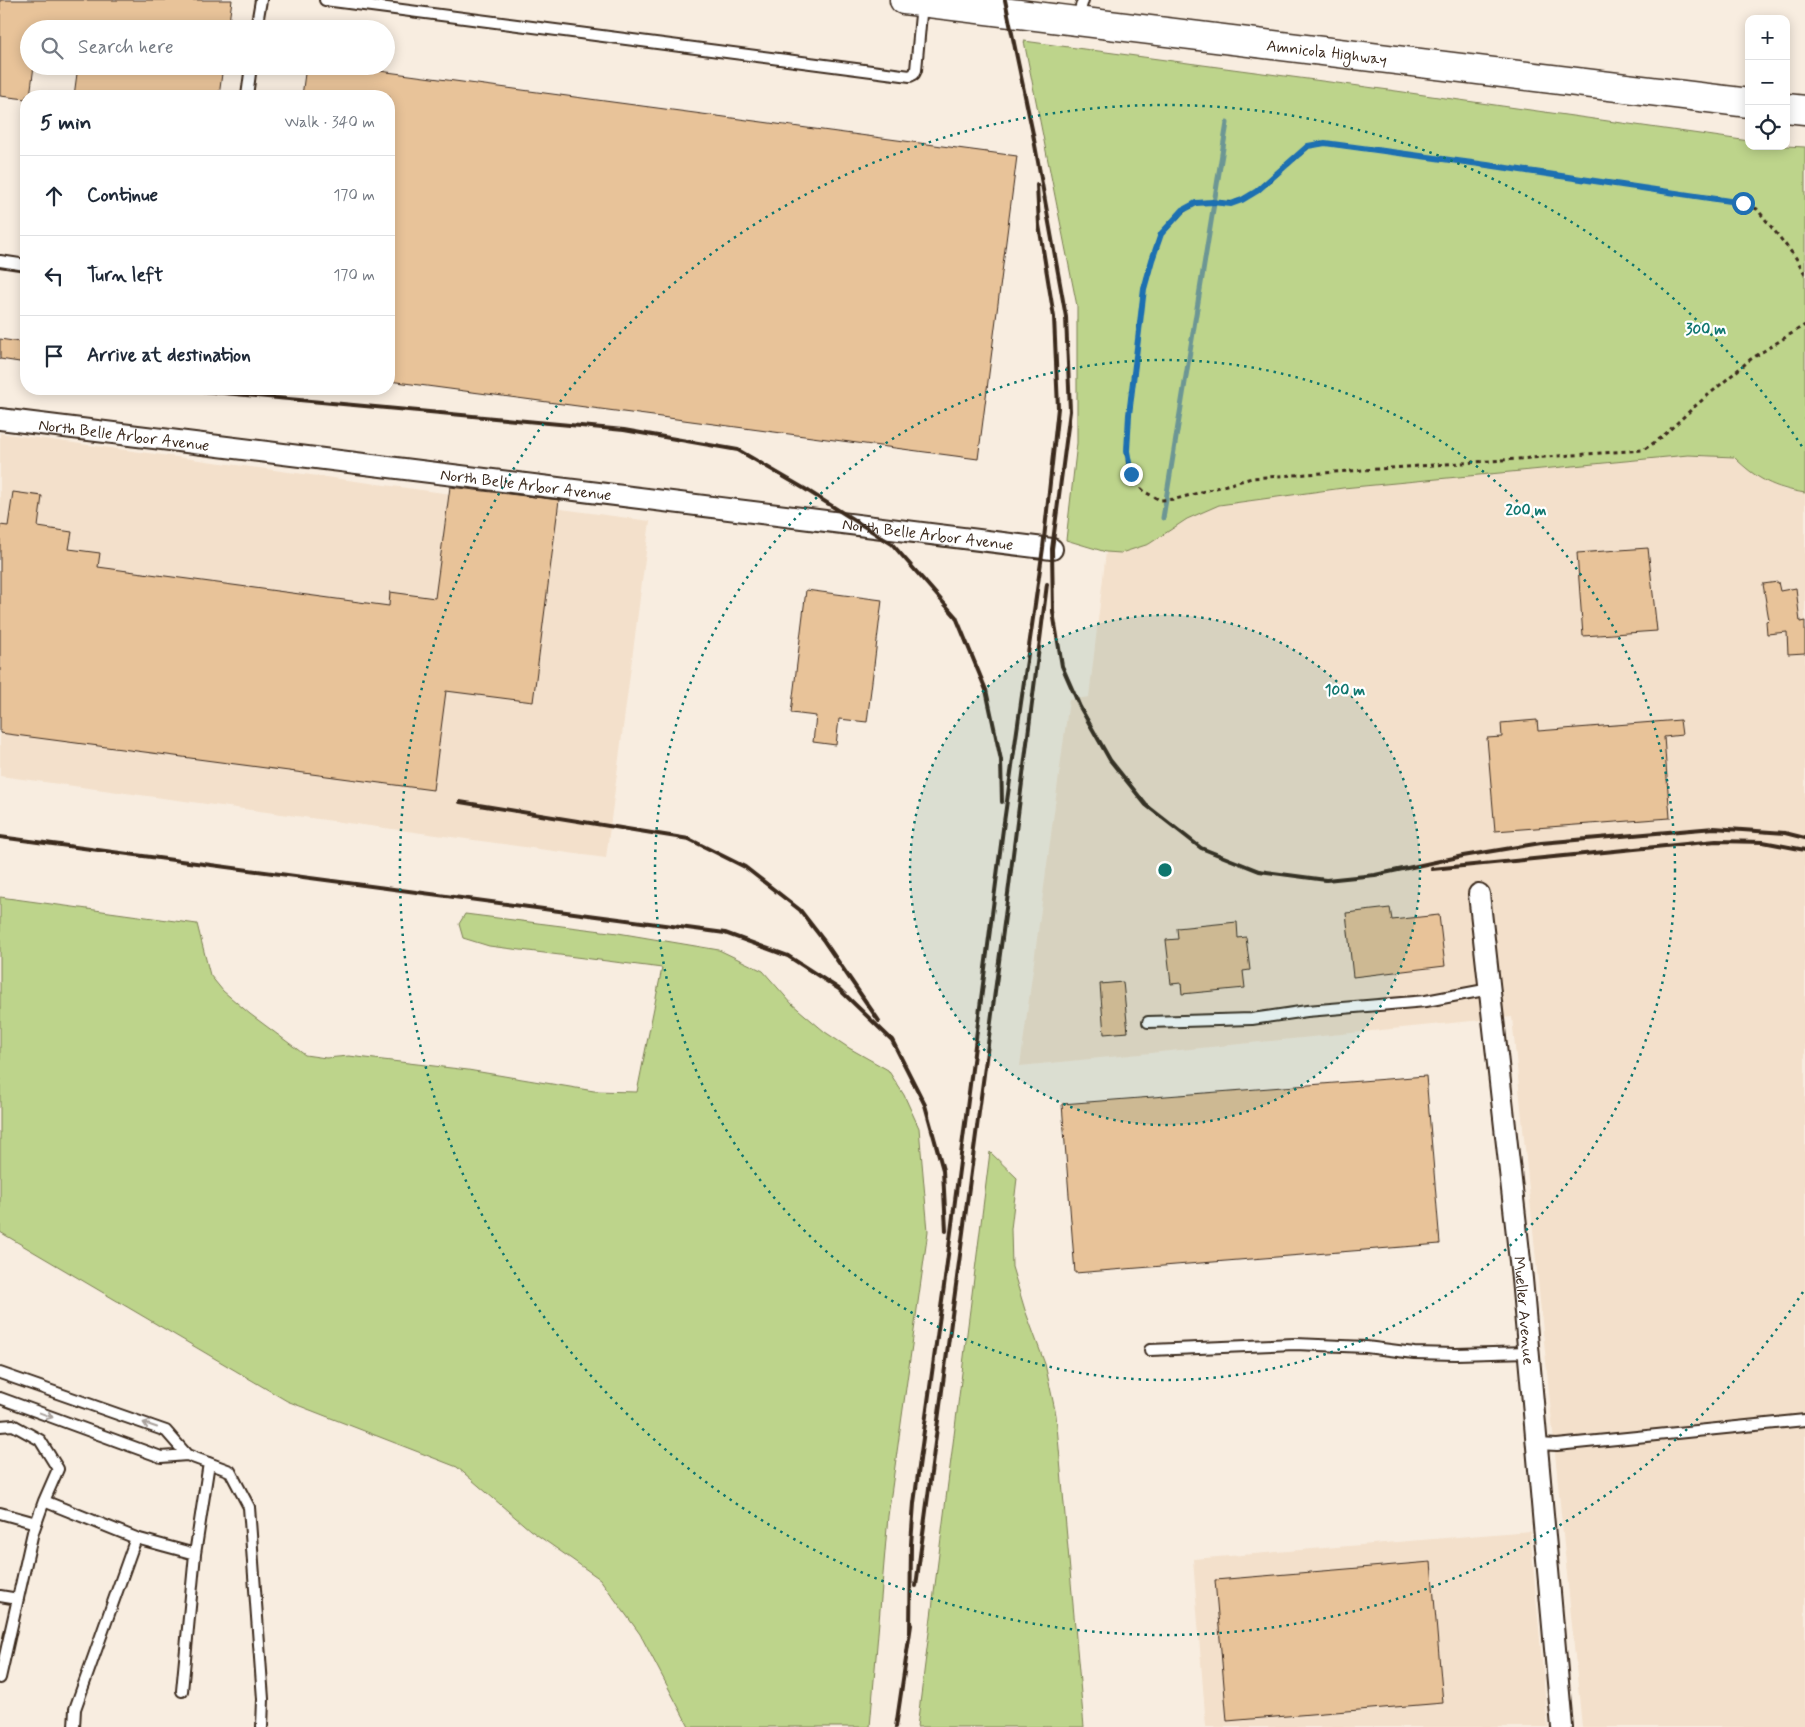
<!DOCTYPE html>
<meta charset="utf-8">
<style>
body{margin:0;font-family:Mynerve,sans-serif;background:#f2f2f3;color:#1f2937}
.controls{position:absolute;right:15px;top:15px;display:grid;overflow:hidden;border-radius:10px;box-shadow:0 2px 12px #0003}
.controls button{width:45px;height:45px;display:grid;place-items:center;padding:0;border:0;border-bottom:1px solid #e0e1e3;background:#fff;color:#1f2937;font:25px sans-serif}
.stop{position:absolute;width:15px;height:15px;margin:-11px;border:4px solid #1f6fb2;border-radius:50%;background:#fff}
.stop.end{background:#1f6fb2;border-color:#fff;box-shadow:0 1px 5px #0008}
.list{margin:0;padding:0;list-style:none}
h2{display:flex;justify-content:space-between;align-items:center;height:65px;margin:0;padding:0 20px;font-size:21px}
h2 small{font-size:16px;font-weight:400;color:#747a83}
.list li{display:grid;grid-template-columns:32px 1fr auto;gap:15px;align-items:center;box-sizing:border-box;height:80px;padding:0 20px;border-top:1px solid #e0e1e3}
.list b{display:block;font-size:19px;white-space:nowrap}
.list em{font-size:16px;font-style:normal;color:#747a83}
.icon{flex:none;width:28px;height:28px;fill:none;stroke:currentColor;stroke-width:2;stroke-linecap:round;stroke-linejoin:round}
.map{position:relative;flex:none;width:1805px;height:1727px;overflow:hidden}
.search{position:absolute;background:#fff;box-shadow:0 2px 12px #0003;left:20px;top:20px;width:375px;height:55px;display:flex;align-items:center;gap:12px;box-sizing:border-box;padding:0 18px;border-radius:28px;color:#747a83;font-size:19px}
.panel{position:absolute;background:#fff;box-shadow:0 2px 12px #0003;left:20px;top:90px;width:375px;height:305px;border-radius:20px}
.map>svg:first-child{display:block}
.built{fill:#f3e0cb}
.green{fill:#bdd48b;stroke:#7c7f54}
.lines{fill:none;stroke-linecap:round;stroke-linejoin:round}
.stream{stroke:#6c9694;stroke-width:5}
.building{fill:#e8c399;stroke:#3b2a1e}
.service-casing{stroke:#3b2a1e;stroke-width:14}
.minor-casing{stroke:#3b2a1e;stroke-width:24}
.primary-casing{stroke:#3b2a1e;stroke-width:31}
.path{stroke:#3b2a1e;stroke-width:3;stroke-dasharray:4 4;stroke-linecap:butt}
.service{stroke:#fff;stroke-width:10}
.minor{stroke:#fff;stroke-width:20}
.primary{stroke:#fff;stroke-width:28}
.rail{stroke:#3b2a1e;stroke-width:4}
.oneway{stroke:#a79f9a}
.route{stroke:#1f6fb2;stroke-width:6}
.ring{fill:none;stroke:#0f766e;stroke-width:2.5;stroke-dasharray:2.5 5}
.labels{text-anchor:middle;stroke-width:4.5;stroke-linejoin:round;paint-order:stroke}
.street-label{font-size:16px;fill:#3b2a1e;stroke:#fff}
.centre{fill:#0f766e;stroke:#fff;stroke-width:2.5}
.ring-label{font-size:15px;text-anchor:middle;font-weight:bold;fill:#0f766e;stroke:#fff;stroke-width:4.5;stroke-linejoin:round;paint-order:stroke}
</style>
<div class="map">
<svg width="1805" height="1727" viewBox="0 0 1805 1727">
<rect width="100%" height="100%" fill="#f8ede0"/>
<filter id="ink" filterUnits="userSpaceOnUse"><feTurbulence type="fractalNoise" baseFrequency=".02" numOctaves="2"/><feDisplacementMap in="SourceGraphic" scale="10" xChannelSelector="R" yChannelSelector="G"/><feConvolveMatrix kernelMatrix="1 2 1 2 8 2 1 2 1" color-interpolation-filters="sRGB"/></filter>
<g filter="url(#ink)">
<path class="built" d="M0,433L650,521L606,858L0,776Z
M1688,455L1734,457L1745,468L1784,490L1805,493V1727H1582L1512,1017L1020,1066L1069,700L1089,697L1106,552L1121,553L1149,544L1187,519L1219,505L1343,488Z
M1530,1531L1548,1727H1206L1193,1559Z"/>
<path class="green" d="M1024,41L1389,90L1749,141V146H1786L1805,147V493C1774,488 1756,479 1734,457L1688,455L1343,488L1219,505L1187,519L1149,544L1121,553L1106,552L1066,540L1077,443V306Z
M0,897L197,924L210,975L223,991L250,1014L305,1055L326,1058L349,1056L468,1070L594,1091L637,1092L662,968L489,946L463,938L459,924L465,914L618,933L719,950L763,971L792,1004L825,1032L849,1048L888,1070L904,1095L919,1128L928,1231L888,1516L870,1727H689L640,1634L600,1579L530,1530L457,1467L287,1401L0,1232Z
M990,1152L1017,1178L1011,1229L1012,1267L1025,1310L1045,1364L1056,1415L1084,1727H917Z"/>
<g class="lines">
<path class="stream" d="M1163,518L1227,123"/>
</g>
<path class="building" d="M0,0H232L228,29H29V66H34L30,96H26V99L0,96Z
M78,66H223L219,96H74Z
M306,66H342L1017,156L978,459L389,381V96H302Z
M0,339L26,343V363L0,359Z
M450,487L559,500L533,702L446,691L433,790L0,733V525L8,526L13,492L42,496L38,527L72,532L69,549L100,553L98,567L389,606L390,592L435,598Z
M1648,548L1657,631L1583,636L1577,553Z
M1778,582L1780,591L1796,588L1800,622L1805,621V653L1788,654L1787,632L1767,634L1766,621L1769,620L1763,584Z
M806,590L882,600L867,722L839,719L836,745L813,742L816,716L791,713Z
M1537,720L1538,731L1680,720L1682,735L1664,737L1670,818L1495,831L1487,738L1502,737L1501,723Z
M1390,908L1392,920L1439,915L1445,966L1353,977L1346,913Z
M1237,922L1238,938L1246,937L1250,970L1243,971L1245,988L1182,994L1181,983L1171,984L1166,940L1178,939L1177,928Z
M1123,982L1128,1032L1104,1034L1100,984Z
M1426,1076L1440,1244L1075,1273L1062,1104Z
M1431,1562L1443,1703L1227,1721L1215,1580Z"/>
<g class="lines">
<defs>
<path id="service" d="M325,0L910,76L914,74L916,70L922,3
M1077,20L1083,0
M256,29L261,0
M247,96L251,66
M0,261L26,265
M1148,1022L1252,1019L1307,1011L1426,1001L1490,989
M1150,1350L1295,1344L1366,1347L1414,1353L1456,1354L1529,1352
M0,1373L166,1431L187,1455
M0,1398L161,1457L187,1455L230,1471L249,1507L263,1699L262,1727
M0,1426L13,1425L40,1440L58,1469L44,1501L33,1532L0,1678
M1537,1444L1557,1445L1805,1420
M44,1501L136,1538L75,1709L74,1727
M0,1513L36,1523
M136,1538L195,1554
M0,1596L18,1599
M182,1691L195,1554L209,1463"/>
<g id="minor">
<path id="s1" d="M0,419L1052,549"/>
<path id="s2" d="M1479,894L1522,1279L1562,1727"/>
</g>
<g id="primary">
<path id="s3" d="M904,0L1749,103"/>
<path d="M1786,108L1805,110"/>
</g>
</defs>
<use href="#service" class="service-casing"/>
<use href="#minor" class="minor-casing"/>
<use href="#primary" class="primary-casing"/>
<path class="path" d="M1805,274L1796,258L1757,209L1743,203L1487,165L1325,143L1309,146L1257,191L1242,200L1231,203L1211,202L1196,203L1183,211L1161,234L1152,260L1144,289L1129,415L1127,451L1131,474L1136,484L1145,492L1160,500L1176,499L1252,478L1643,450L1661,438L1694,407L1751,359L1805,325"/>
<use href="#service" class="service"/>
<use href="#minor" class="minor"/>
<use href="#primary" class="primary"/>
<path class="rail" d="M1005,0L1033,134L1066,317L1070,411L1052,549L1053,612L1062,666L1080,707L1110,760L1146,805L1201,848L1259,871L1326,880L1375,875L1463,856L1541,843L1714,828L1785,833L1805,838
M180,389L624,430L738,450L805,489L892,544L956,617L986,690L1001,760L1002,802
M460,802L689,839L745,867L800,910L824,941L879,1021
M0,837L725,933L788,956L839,989L892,1040L925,1105L943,1170L946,1231
M1432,869L1716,841L1763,842L1805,850
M916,1586L1009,886L1047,584
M910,1632L911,1544L914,1503L944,1286L1003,829L1043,548L1058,408L1054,317L1039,225L1037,185
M896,1727L911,1625"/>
</g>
<defs><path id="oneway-shaft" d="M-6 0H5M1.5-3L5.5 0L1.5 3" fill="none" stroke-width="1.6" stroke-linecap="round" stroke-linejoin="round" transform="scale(1.25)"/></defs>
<g class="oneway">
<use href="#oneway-shaft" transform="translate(46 1415) rotate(20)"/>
<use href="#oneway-shaft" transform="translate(150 1425) rotate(-161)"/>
</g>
</g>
<g class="lines" filter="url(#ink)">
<path class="route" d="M1131,474L1127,451L1129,415L1144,289L1152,260L1161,234L1183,210L1196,203L1212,202L1231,204L1242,200L1257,191L1308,146L1325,143L1487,165L1743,203"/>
</g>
<circle cx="1165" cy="870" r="255" fill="#0f766e" fill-opacity=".12"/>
<g class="ring">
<circle cx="1165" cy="870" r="255"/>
<circle cx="1165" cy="870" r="510"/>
<path d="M1803 1292A765 765 0 1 1 1803 448"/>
</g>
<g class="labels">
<g class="street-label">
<text dy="6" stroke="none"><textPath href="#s3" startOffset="426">Amnicola Highway</textPath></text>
<text dy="6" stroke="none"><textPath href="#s1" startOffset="125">North Belle Arbor Avenue</textPath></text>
<text dy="6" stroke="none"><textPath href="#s1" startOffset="530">North Belle Arbor Avenue</textPath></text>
<text dy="6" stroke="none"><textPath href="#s1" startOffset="935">North Belle Arbor Avenue</textPath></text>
<text dy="6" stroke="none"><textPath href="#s2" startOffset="419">Mueller Avenue</textPath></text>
</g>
</g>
<circle cx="1165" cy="870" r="8" class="centre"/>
<g class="ring-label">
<text x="1706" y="334">300 m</text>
<text x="1526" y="515">200 m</text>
<text x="1345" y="695">100 m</text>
</g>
</svg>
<div class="controls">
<button>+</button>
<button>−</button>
<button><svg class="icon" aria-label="locate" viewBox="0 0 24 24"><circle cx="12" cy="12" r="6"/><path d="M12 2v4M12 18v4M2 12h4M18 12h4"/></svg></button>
</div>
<div class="stop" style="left:1743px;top:203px"></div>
<div class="stop end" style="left:1131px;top:474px"></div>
<div class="search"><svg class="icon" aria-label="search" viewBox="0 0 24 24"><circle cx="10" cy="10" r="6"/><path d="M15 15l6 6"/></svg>Search here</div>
<section class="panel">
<h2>5 min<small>Walk · 340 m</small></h2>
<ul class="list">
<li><svg class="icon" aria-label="ahead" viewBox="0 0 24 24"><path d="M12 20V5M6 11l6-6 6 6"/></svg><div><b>Continue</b></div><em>170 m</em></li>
<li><svg class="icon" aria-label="left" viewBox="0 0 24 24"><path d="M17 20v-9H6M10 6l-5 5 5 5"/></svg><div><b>Turn left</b></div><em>170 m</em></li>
<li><svg class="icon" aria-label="arrive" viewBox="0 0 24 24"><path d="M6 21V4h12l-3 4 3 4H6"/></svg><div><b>Arrive at destination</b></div></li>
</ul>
</section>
</div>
